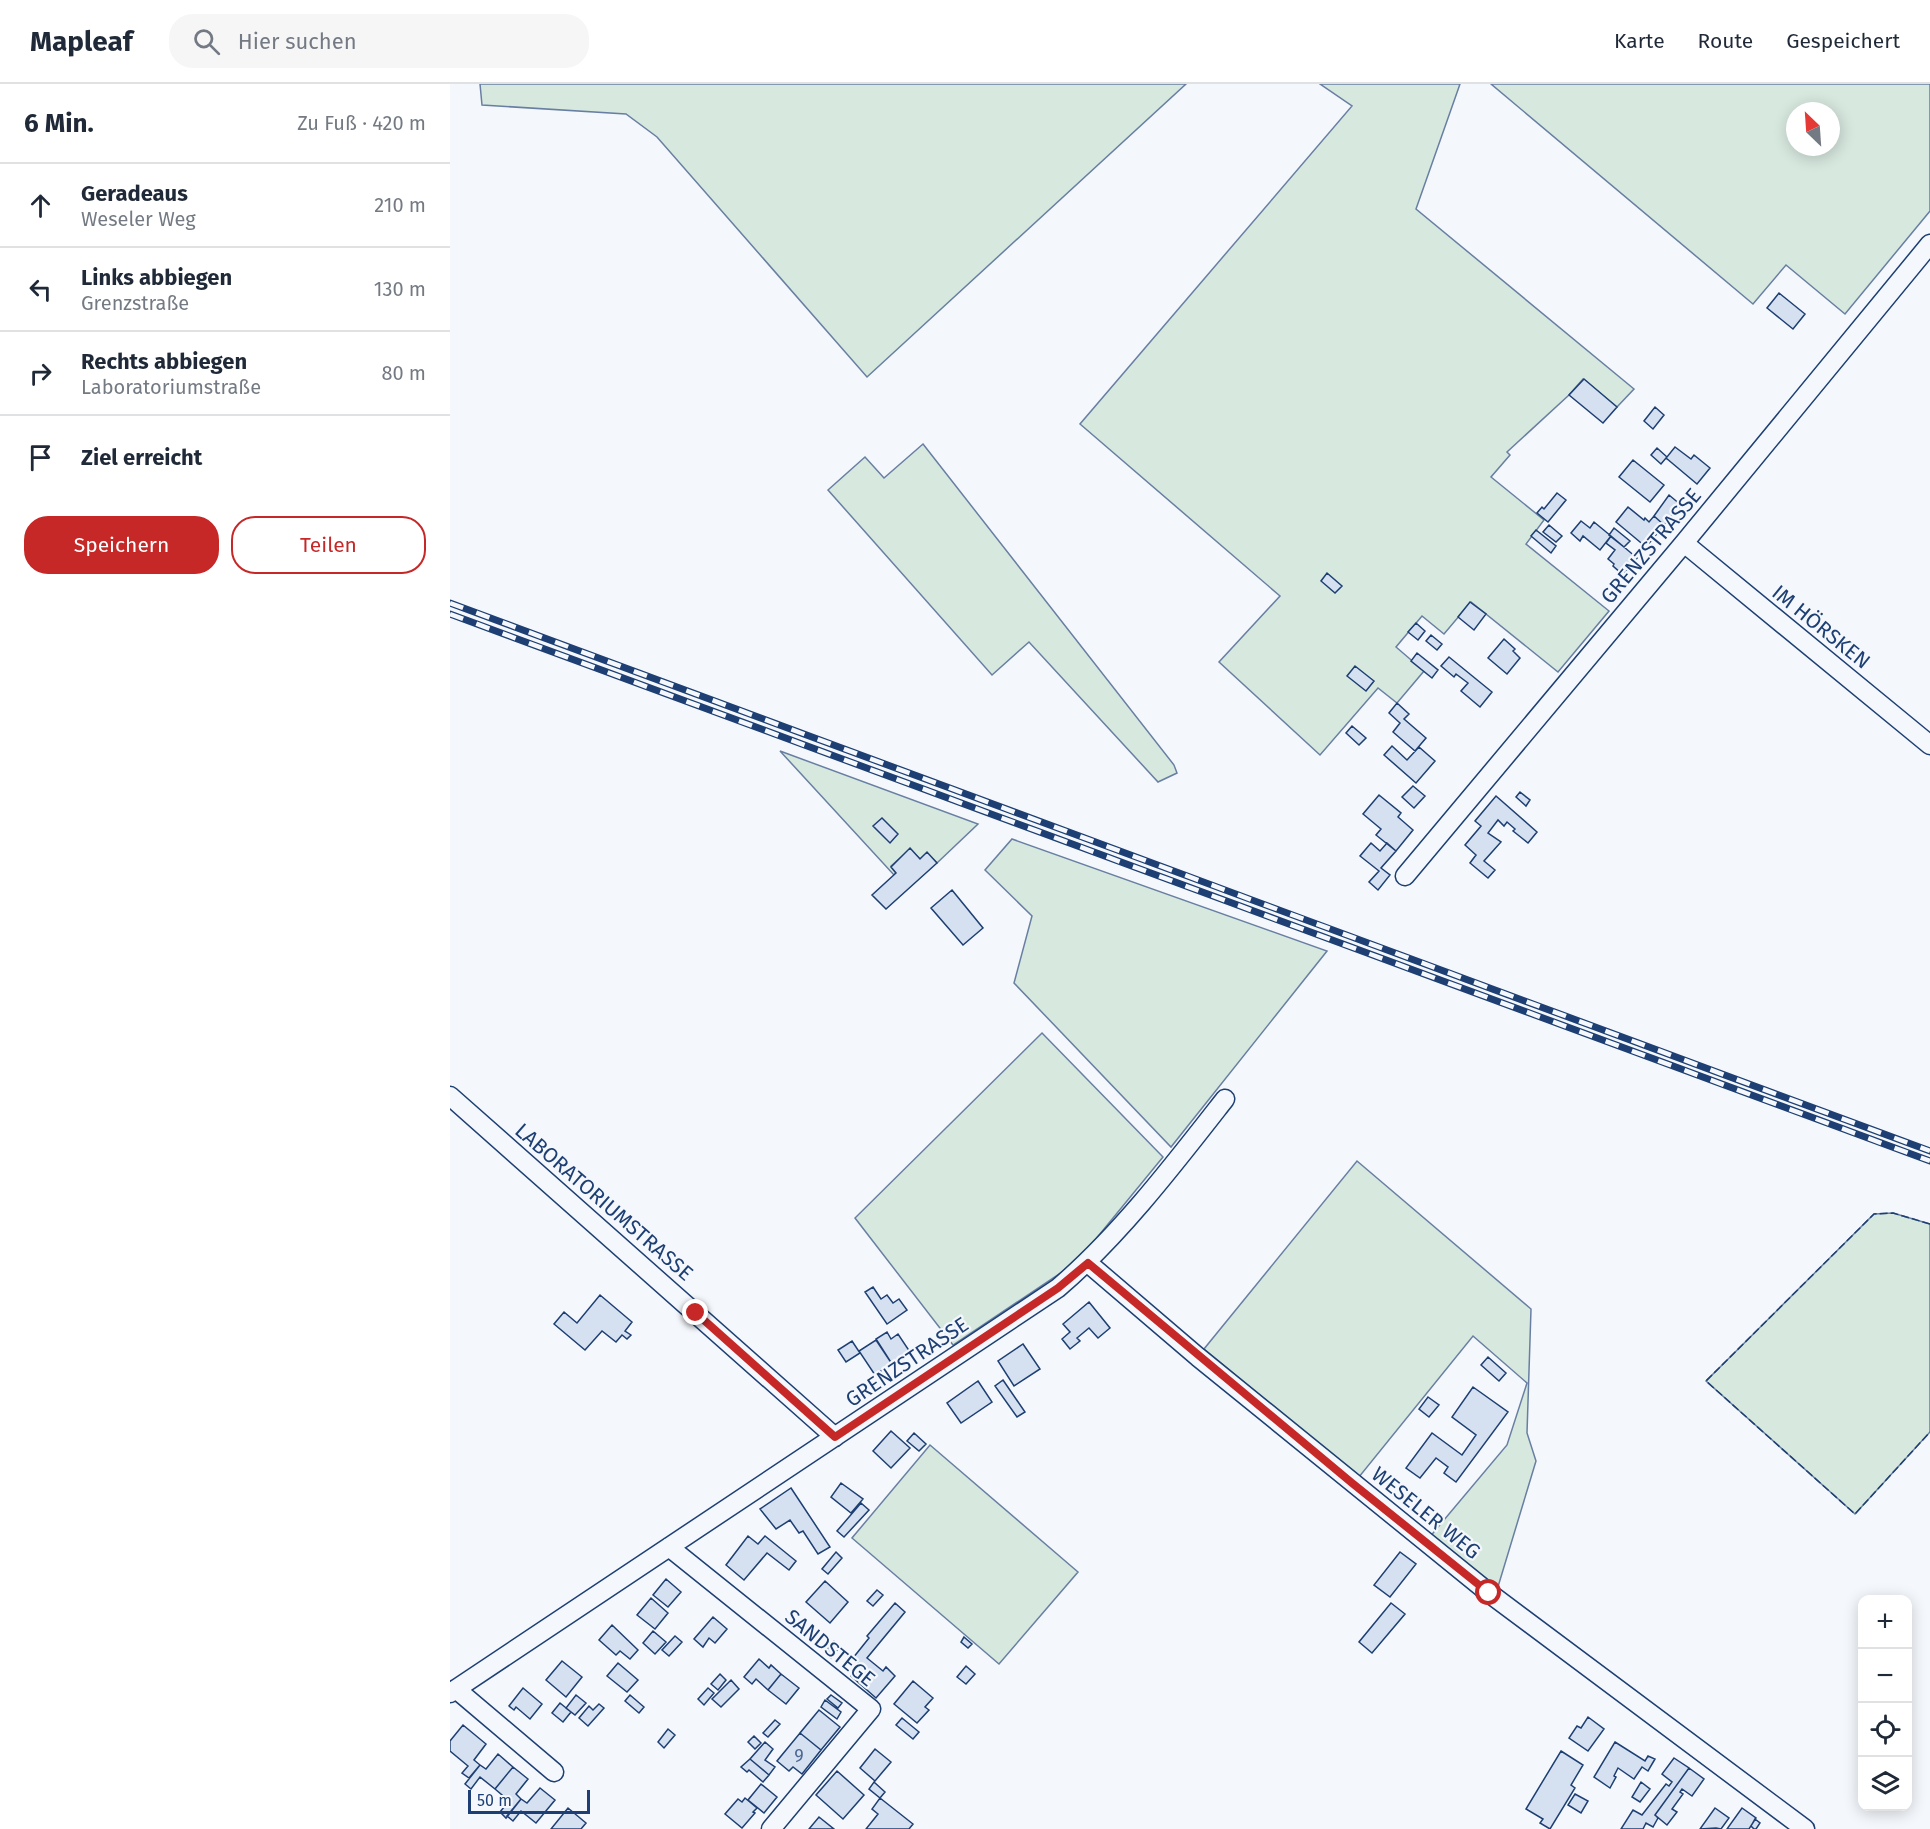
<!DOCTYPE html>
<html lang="de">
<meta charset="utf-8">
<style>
body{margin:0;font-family:"Fira Sans",sans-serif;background:#f6f6f7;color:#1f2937}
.controls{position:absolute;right:18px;bottom:18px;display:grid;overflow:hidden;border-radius:12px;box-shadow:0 3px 15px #0003}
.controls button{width:54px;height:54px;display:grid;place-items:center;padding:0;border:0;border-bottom:2px solid #e0e1e3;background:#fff;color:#1f2937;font:30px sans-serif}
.compass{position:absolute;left:1336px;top:18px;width:54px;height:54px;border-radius:50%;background:#fff;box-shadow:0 3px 15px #0003;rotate:335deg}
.scale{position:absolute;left:18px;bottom:15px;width:122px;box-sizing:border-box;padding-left:6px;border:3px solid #1d3f73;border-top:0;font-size:16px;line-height:21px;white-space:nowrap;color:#1d3f73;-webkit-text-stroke:4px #f4f7fb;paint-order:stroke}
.stop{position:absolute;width:18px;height:18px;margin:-14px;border:4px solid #c62828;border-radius:50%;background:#fff}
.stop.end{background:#c62828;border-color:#fff;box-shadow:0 2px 6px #0008}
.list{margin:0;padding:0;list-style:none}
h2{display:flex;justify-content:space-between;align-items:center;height:78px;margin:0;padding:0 24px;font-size:26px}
h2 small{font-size:20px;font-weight:400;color:#747a83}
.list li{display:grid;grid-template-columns:39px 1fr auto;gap:18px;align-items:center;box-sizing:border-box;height:84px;padding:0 24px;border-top:2px solid #e0e1e3}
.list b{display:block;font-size:22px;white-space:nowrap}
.list p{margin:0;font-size:20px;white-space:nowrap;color:#747a83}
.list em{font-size:20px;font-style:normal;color:#747a83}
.actions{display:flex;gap:12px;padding:18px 24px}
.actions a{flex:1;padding:14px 0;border:2px solid #c62828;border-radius:24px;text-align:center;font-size:21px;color:#c62828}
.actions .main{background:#c62828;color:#fff}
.icon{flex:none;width:33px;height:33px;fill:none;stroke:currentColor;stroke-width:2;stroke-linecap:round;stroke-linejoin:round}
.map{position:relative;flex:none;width:1480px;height:1745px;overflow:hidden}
header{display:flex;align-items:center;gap:36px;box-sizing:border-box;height:84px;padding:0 30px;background:#fff;border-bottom:2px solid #e0e1e3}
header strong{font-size:28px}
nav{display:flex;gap:33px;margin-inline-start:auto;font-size:21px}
.search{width:420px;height:54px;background:#f6f6f7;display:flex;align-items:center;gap:15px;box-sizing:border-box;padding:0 21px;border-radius:24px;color:#747a83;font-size:22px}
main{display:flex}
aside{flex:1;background:#fff}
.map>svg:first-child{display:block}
.green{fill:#d7e8df;stroke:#687fa3;stroke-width:1.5;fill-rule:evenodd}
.building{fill:#d5e0f0;stroke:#1d3f73;stroke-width:1.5}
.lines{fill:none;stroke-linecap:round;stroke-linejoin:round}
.minor-casing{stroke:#1d3f73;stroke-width:21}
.minor{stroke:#f4f7fb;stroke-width:18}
.rail-casing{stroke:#1d3f73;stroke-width:7}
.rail{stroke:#f4f7fb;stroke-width:4.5;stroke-dasharray:14;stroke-linecap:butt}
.fence{stroke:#1d3f73;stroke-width:1.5;stroke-dasharray:8 3;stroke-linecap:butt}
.route{stroke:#c62828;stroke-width:8}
.labels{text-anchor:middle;stroke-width:4.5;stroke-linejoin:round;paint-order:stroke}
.number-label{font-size:18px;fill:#4b6792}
.street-label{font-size:21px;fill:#1d3f73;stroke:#f4f7fb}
</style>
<header>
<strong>Mapleaf</strong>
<div class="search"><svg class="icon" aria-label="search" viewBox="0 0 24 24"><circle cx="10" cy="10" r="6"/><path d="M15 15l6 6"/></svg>Hier suchen</div>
<nav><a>Karte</a><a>Route</a><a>Gespeichert</a></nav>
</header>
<main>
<aside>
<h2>6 Min.<small>Zu Fuß · 420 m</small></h2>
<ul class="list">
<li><svg class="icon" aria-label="ahead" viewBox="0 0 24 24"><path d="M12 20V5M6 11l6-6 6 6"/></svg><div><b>Geradeaus</b><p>Weseler Weg</p></div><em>210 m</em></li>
<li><svg class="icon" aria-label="left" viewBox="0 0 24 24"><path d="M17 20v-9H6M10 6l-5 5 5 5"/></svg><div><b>Links abbiegen</b><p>Grenzstraße</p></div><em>130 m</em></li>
<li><svg class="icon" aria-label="right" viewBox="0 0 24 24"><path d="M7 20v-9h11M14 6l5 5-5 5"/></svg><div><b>Rechts abbiegen</b><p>Laboratoriumstraße</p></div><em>80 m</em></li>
<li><svg class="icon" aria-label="arrive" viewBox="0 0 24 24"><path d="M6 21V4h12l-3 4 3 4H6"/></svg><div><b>Ziel erreicht</b></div></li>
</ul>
<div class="actions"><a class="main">Speichern</a><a>Teilen</a></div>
</aside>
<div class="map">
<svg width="1480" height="1745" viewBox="0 0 1480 1745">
<rect width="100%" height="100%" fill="#f4f7fb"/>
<path class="green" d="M30,0H736L417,293L207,53L176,30L32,21Z
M870,0H1010L966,125L1184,305L1167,323L1133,295L1119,311L1057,368L1060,371L1041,393L1094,436L1076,460L1159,527L1108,588L1021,518L994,550L972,532L946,563L974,587L947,619L928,604L870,671L769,578L830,512L630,340L902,22Z
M1041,0H1480V127L1395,230L1336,181L1303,220ZM1345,27H1381V63H1345Z
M473,360L724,681L727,689L708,698L579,558L542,591L378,406L415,373L434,394Z
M330,667L528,740L487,779L477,769L470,775L460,765L441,782L446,789L444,791Z
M562,755L877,867L721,1063L564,899L582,832L535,786Z
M592,949L713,1073L627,1178L503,1261L405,1134Z
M907,1077L1081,1225L1077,1349L1086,1377L1047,1506L978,1455L1057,1361L1077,1299L1023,1252L909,1393L754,1265Z
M1443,1129L1480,1140V1348L1405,1430L1256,1297L1424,1130Z
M480,1361L628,1488L549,1580L402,1454Z"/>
<path class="building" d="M1329,209L1355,230L1343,245L1317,224Z
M1134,295L1167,323L1153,339L1119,311Z
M1205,323L1214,331L1203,345L1194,337Z
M1225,363L1241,375L1244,371L1260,384L1247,400L1216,374L1211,380L1201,371L1207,364L1217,373Z
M1183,376L1214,401L1200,418L1169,393Z
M1107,409L1116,416L1098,438L1087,429L1092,423L1094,425Z
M1219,411L1231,421L1214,441L1204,432Z
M1178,423L1194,436L1195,434L1199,438L1204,432L1214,441L1196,463L1166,438Z
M1131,437L1140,444L1144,438L1161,452L1150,466L1133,452L1130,457L1121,449Z
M1099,441L1112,452L1106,458L1093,448Z
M1164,444L1180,457L1174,463L1159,451Z
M1086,446L1106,462L1101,469L1081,452Z
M1161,452L1187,474L1175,489L1173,486L1171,489L1163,482L1164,480L1158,475L1165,466L1156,459Z
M877,489L892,502L885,509L871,497Z
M1020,518L1036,530L1024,546L1008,533Z
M966,539L975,547L968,556L958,548Z
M981,551L992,560L987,566L976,557Z
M1054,555L1065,565L1063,567L1070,574L1057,590L1038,574Z
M967,569L988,586L982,594L961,577Z
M999,573L1042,608L1030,623L1011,607L1018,599L1006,590L1004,593L991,582Z
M905,582L924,597L916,607L897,592Z
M947,619L959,630L954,635L976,654L965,667L943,648L950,639L939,629Z
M902,642L916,654L909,661L896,649Z
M942,662L957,676L969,663L985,677L966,699L934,671Z
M963,702L975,712L964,724L952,713Z
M1070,708L1080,716L1076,722L1066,713Z
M929,711L951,729L948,733L963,746L946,767L926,751L931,745L913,730Z
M1046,712L1087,748L1078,759L1063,747L1065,745L1057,738L1054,742L1048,736L1038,749L1051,758L1034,777L1045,786L1038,794L1020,779L1026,771L1015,761L1031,742L1025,737Z
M432,734L448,750L440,759L423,742Z
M921,759L930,767L937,759L946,767L931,784L940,791L928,806L919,798L929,787L910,772Z
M460,764L470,775L477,768L487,779L436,825L422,811L446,789L441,783Z
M502,806L533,844L513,861L481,824Z
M423,1203L431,1215L437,1211L443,1219L449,1215L457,1226L437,1240L415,1208Z
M150,1211L182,1238L175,1247L181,1251L177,1255L172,1251L166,1258L152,1247L135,1266L104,1240L114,1228L127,1239Z
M639,1218L660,1244L648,1254L639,1244L627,1254L630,1257L620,1265L612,1255L620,1248L613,1240Z
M437,1248L441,1255L448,1250L460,1268L442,1280L426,1255Z
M426,1256L442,1280L425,1291L409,1267Z
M402,1257L410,1269L396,1278L388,1266Z
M573,1260L590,1285L564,1302L548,1277Z
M1038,1273L1056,1289L1049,1297L1031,1281Z
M553,1296L575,1328L567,1333L545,1302Z
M528,1297L542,1318L511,1339L497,1319Z
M1023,1303L1058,1328L1006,1398L994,1389L998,1383L986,1374L970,1394L956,1384L982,1349L1012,1371L1026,1351L1002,1333Z
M978,1313L989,1321L979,1333L969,1325Z
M441,1347L460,1364L441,1384L423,1367Z
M464,1349L476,1360L469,1367L457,1357Z
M391,1399L413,1415L401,1429L381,1413Z
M341,1404L380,1463L368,1470L353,1447L349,1449L340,1436L326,1445L310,1425Z
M411,1419L419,1426L394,1453L387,1447Z
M298,1452L308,1460L315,1452L346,1477L339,1486L317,1469L294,1496L276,1481Z
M386,1468L392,1474L378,1490L372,1485Z
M950,1468L966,1480L940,1513L924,1501Z
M216,1495L231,1508L218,1523L203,1511Z
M375,1497L398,1518L380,1539L356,1518Z
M427,1506L433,1511L423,1522L417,1517Z
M201,1514L218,1529L205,1545L187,1531Z
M445,1519L455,1528L417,1574L433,1587L436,1583L445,1592L426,1614L401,1592L410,1581L403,1574L419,1554L417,1552Z
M941,1519L955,1530L922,1569L909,1558Z
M263,1533L277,1545L265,1559L259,1554L253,1563L244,1555Z
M162,1541L188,1566L180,1575L170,1567L166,1571L149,1556Z
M203,1547L216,1558L205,1570L193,1559Z
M225,1552L232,1558L219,1572L212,1566Z
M514,1553L522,1560L518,1564L511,1558Z
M384,1557L390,1562L381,1574L375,1568Z
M309,1575L319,1584L321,1581L331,1590L318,1606L306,1595L302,1600L294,1593Z
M112,1577L132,1593L116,1613L96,1596Z
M168,1579L188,1596L177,1608L157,1592Z
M516,1582L525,1590L516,1600L507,1593Z
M270,1590L276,1596L268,1606L261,1600Z
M331,1590L349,1604L336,1620L318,1606Z
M281,1596L289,1605L271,1623L262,1615Z
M463,1597L483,1614L475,1623L479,1626L467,1639L444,1620Z
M73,1604L92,1620L80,1635L66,1623L64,1626L59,1622Z
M258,1604L264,1609L254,1621L248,1615Z
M126,1611L136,1619L125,1631L116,1624Z
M180,1611L194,1623L189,1629L175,1617Z
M381,1611L392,1619L388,1624L377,1615Z
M375,1616L391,1628L387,1635L371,1623Z
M110,1619L121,1628L113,1638L102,1629Z
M149,1620L154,1624L138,1642L129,1634L139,1622L143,1626Z
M369,1626L390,1643L371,1666L350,1649Z
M1138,1633L1154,1645L1138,1667L1119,1654L1127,1642L1131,1644Z
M452,1634L469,1648L463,1655L446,1641Z
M325,1636L330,1640L318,1653L313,1649Z
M13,1641L36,1660L24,1676L30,1681L19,1694L12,1689L18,1682L0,1667V1657Z
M218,1645L225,1651L214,1664L208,1658Z
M350,1649L371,1666L352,1690L343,1683L339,1687L327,1677Z
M304,1652L311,1659L305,1665L298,1658Z
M315,1658L323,1665L315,1676L325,1683L319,1691L300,1675Z
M1165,1658L1195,1677L1198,1672L1205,1675L1198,1687L1192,1683L1184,1695L1168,1684L1164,1692L1166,1693L1160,1704L1144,1693Z
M425,1665L441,1678L425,1697L410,1684Z
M1111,1667L1133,1681L1121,1701L1125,1704L1100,1745L1090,1739L1093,1735L1076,1725Z
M48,1670L63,1683L45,1705L30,1693L21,1705L15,1700L30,1681L36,1685Z
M1224,1674L1239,1684L1205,1731L1208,1734L1203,1743L1196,1739L1193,1745H1171L1183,1726L1192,1731L1216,1700L1219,1702L1222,1698L1212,1690Z
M300,1675L319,1691L313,1698L299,1686L297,1688L291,1683Z
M63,1683L78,1695L66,1710L71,1715L56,1734L50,1728L59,1717L45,1705Z
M1239,1684L1254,1695L1242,1712L1232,1705L1230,1708L1233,1710L1222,1725L1227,1728L1217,1741L1205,1731Z
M387,1687L414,1711L393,1735L366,1711Z
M424,1698L435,1708L430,1714L419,1705Z
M1191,1698L1200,1705L1190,1718L1182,1713Z
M311,1700L327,1713L314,1729L298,1716Z
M90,1704L105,1716L86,1739L71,1727L63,1737L57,1732L71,1715L77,1719Z
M1125,1710L1138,1717L1131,1729L1118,1721Z
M295,1714L307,1724L303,1728L305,1729L292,1744L275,1730L288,1715L292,1718Z
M430,1714L463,1740L459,1745H416L428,1730L422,1725Z
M118,1724L136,1739L131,1745H101Z
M1265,1724L1279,1734L1271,1745L1266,1744L1250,1745Z
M1292,1724L1306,1734L1299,1745H1277Z
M369,1733L384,1745H359Z
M1305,1735L1310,1739L1306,1745H1304L1301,1742Z"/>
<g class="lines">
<defs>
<path id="minor" d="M1234,459L1480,661
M955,792L1234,459L1480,160
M0,1012L385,1353
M638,1179L748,1273L1039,1509L1355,1745
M219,1463L421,1625L321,1745
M6,1605L104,1688
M0,1609L608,1204C670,1151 725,1079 775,1015"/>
</defs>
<use href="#minor" class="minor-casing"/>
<use href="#minor" class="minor"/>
<defs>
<path id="rail" d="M0,519L1480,1067
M0,530L1480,1077"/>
</defs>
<use href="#rail" class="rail-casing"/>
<use href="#rail" class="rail"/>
<path class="fence" d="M1480,1140L1443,1129L1424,1130L1256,1297L1405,1430L1480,1348"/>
</g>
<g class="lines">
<path class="route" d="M246,1229L385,1353L608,1204L638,1179L902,1399L1039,1509"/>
</g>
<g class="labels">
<g class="number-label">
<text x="349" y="1678">9</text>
</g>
<g class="street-label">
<text transform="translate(1201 462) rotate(-50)" y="7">GRENZSTRASSE</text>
<text transform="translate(1371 543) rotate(39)" y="7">IM HÖRSKEN</text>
<text transform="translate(154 1118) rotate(41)" y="7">LABORATORIUMSTRASSE</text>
<text transform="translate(457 1278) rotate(-34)" y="7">GRENZSTRASSE</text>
<text transform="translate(976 1429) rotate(39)" y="7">WESELER WEG</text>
<text transform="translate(380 1564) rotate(39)" y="7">SANDSTEGE</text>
</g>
</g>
</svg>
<div class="controls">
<button>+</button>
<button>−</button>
<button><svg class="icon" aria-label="locate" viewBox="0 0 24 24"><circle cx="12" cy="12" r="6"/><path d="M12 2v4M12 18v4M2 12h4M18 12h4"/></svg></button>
<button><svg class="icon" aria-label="layers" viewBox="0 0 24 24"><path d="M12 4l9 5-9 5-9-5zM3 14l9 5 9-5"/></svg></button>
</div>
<svg class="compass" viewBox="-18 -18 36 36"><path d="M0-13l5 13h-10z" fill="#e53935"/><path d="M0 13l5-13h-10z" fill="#747a83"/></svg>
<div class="scale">50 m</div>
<div class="stop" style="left:1039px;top:1509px"></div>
<div class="stop end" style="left:246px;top:1229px"></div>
</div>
</main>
